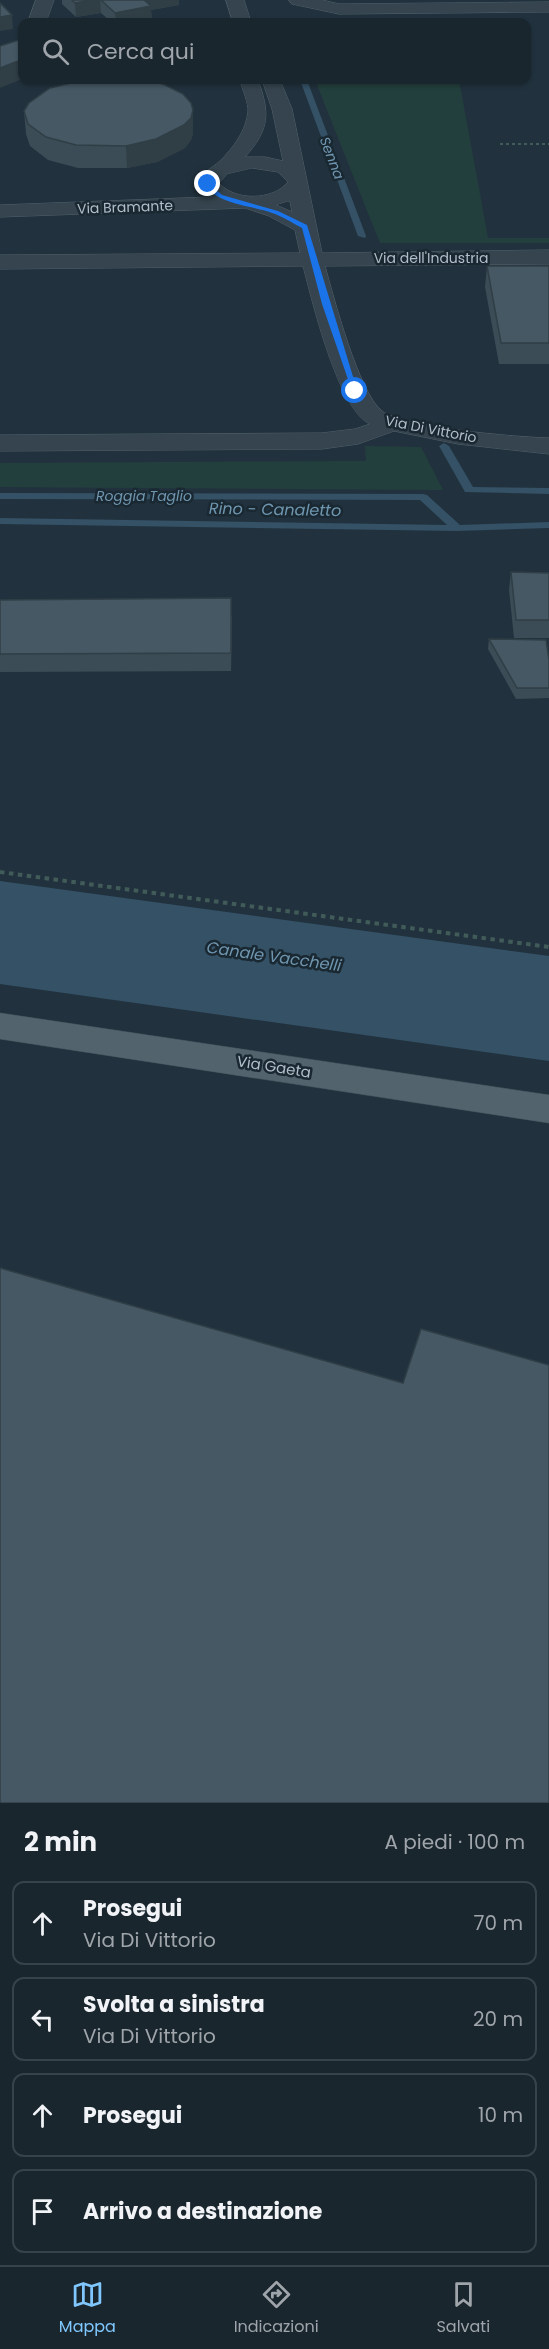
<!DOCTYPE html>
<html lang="it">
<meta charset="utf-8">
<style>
body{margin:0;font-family:Poppins,sans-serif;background:#26323a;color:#f1f3f6}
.stop{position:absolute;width:18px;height:18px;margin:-14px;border:4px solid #1a73e8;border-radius:50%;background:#fff}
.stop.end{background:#1a73e8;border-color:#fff;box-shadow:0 2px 6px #0008}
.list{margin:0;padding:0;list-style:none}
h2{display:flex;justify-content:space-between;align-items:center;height:78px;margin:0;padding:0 24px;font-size:26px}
h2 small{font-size:20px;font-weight:400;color:#9fa5aa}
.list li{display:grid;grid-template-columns:39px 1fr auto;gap:18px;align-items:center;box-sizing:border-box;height:84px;margin:0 12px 12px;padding:0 12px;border:2px solid #37434a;border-radius:12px}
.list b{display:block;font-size:22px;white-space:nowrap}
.list p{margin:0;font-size:20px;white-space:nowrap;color:#9fa5aa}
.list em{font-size:20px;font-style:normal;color:#9fa5aa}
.icon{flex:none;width:33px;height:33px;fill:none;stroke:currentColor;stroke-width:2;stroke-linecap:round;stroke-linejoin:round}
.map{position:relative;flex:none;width:549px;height:1803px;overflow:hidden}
.search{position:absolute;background:#19262e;box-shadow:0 2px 4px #0004;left:18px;right:18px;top:18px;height:66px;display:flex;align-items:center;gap:15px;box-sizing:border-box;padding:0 21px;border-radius:12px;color:#9fa5aa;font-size:22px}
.sheet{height:462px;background:#19262e}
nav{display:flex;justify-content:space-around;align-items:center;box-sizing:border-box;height:84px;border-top:2px solid #37434a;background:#19262e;font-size:16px;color:#9fa5aa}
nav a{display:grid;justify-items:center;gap:3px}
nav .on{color:#80c7ff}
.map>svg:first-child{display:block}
.green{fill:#233f3d}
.water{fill:#345166}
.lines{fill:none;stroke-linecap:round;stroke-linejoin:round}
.stream{fill:#345166;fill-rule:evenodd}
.minor-casing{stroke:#53616b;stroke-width:1}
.major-casing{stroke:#3e4d56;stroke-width:1}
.path-far1{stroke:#415b59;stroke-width:2;stroke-dasharray:3 3;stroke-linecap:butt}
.path{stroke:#415b59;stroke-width:4;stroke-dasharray:4.5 4.5;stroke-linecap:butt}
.minor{fill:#35444e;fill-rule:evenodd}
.major{fill:#53636e;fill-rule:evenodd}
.wall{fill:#3b4c56}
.shaded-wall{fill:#303e46}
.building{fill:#455864;stroke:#303e46;stroke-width:1.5}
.route{fill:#1a73e8}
.labels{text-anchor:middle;stroke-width:5;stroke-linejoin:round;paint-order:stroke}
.far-water-label{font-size:14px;font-style:italic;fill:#6f96af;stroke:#1a2832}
.far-street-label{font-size:14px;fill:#b1bec9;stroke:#1a2832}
.street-label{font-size:15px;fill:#b1bec9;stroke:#1a2832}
.water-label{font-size:16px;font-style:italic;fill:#6f96af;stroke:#1a2832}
</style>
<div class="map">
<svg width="549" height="1803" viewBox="0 0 549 1803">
<rect width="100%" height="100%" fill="#21323e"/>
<path class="green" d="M315,80H459L488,238H549V243H380Z
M365,446L421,447L443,490L0,487V463L366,461Z"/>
<path class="water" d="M0,881L549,956V1061L0,984Z"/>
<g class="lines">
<path class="stream" d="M300,80H307L366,236L365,238L358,236Z
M444,443L449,446L473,487L549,488V494L465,492L439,446Z
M0,493L423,494L427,495L460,525L549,522V528L457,531L0,524V518L447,525L420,500L0,499Z"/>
<defs>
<path id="minor" d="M36,0H54L46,22H28Z
M226,0H244L251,22H233Z
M289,0H322L339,4L549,2V12L339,14L292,4Z
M240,80H258C270,113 270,129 245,157H265L283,161L272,109L262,80H280L292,109L322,253L549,250V264L325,266C333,295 359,394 382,411C405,428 516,437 549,438V454L458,444L394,431L358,444L322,449L0,451V435L322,433L355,429L370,424C338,410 312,300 303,266L0,269V255L300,253L295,230L269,216L245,208L0,217V205L209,197L198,184C203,171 211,169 220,161C233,148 246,131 248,112C249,103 242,89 240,80ZM252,168L278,172L288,182C273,201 234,201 219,183L227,174ZM288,201H290L292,212L276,205Z"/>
<path id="major" d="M0,1013L549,1095V1123L0,1039Z"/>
</defs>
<use href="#minor" class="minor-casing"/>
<use href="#major" class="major-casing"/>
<path class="path-far1" d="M500,144H549"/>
<path class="path" d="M0,872L549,947"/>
<use href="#minor" class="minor"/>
<use href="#major" class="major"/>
</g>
<path class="wall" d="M62,0H179V5L151,10L152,21L142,22H111L101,13L76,17L62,4Z
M193,110V133L191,140L185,148L157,162L127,168H78L48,160L30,146L26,134L24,111Z
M487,266H549V364H499L485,287Z
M511,572L549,573V638H514L509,590Z
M0,600L232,616L231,671L0,672Z
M489,639L549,660V698L516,699L488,649Z"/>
<path class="shaded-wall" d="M92,0H100L101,13L76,17L75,3Z
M140,0H179V5L151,10L152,21L142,22H116L115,13Z
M12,15L13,29L0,31V17Z
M22,60V79L0,88V68L13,63Z
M193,110V133L191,140L185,148L157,162L127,168L126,146Z"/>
<path class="building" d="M72,0H92L75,3Z
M101,0H144L151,6L115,13Z
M0,3L12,15L0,17Z
M22,39V60L13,63L0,68V46Z
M84,80H142L163,84L183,94L191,103L193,110L191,118L184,125L156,139L126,146L76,145L46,137L28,124L24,111L29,103L50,88Z
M487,266H549V343H501Z
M511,572L549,573V620H516Z
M231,598V653L0,654V600Z
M489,639L546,640L549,660V688H517Z
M0,1268L403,1383L421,1329L549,1365V1803H0Z"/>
<path class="route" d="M208,182L222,195L278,211L307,225L358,393L352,391L322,304L302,228C292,223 282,216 272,213C251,205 217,205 205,184Z"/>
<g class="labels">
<g class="far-water-label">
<text transform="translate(332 158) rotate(69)" y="5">Senna</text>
<text x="144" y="501">Roggia Taglio</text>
</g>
<g class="far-street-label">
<text transform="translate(125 207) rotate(-2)" y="5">Via Bramante</text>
<text x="431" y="263">Via dell'Industria</text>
<text transform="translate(431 429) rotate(11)" y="5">Via Di Vittorio</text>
</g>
<g class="street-label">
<text transform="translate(274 1067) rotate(9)" y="5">Via Gaeta</text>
</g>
<g class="water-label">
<text transform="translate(275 509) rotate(1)" y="6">Rino - Canaletto</text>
<text transform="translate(274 956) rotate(8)" y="6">Canale Vacchelli</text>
</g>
</g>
</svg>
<div class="stop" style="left:355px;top:391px"></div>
<div class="stop end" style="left:208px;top:184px"></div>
<div class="search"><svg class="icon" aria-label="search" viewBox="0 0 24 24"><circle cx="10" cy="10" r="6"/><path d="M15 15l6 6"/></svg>Cerca qui</div>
</div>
<section class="sheet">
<h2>2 min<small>A piedi · 100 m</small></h2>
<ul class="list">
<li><svg class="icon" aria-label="ahead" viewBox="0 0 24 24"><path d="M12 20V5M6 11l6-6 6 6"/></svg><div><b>Prosegui</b><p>Via Di Vittorio</p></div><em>70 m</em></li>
<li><svg class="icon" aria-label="left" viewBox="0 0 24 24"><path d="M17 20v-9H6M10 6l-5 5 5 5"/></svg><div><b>Svolta a sinistra</b><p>Via Di Vittorio</p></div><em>20 m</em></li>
<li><svg class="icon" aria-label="ahead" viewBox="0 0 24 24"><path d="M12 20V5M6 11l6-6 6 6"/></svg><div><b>Prosegui</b></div><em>10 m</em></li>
<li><svg class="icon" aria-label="arrive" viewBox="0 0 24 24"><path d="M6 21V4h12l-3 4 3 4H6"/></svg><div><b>Arrivo a destinazione</b></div></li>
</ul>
</section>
<nav>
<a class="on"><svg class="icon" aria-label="map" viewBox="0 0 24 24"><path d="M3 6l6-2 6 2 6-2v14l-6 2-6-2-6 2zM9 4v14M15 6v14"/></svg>Mappa</a>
<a><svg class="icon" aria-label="directions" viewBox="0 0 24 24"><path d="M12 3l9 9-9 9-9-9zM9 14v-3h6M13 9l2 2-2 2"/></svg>Indicazioni</a>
<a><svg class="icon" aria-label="saved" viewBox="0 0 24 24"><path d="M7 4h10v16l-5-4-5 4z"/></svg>Salvati</a>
</nav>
